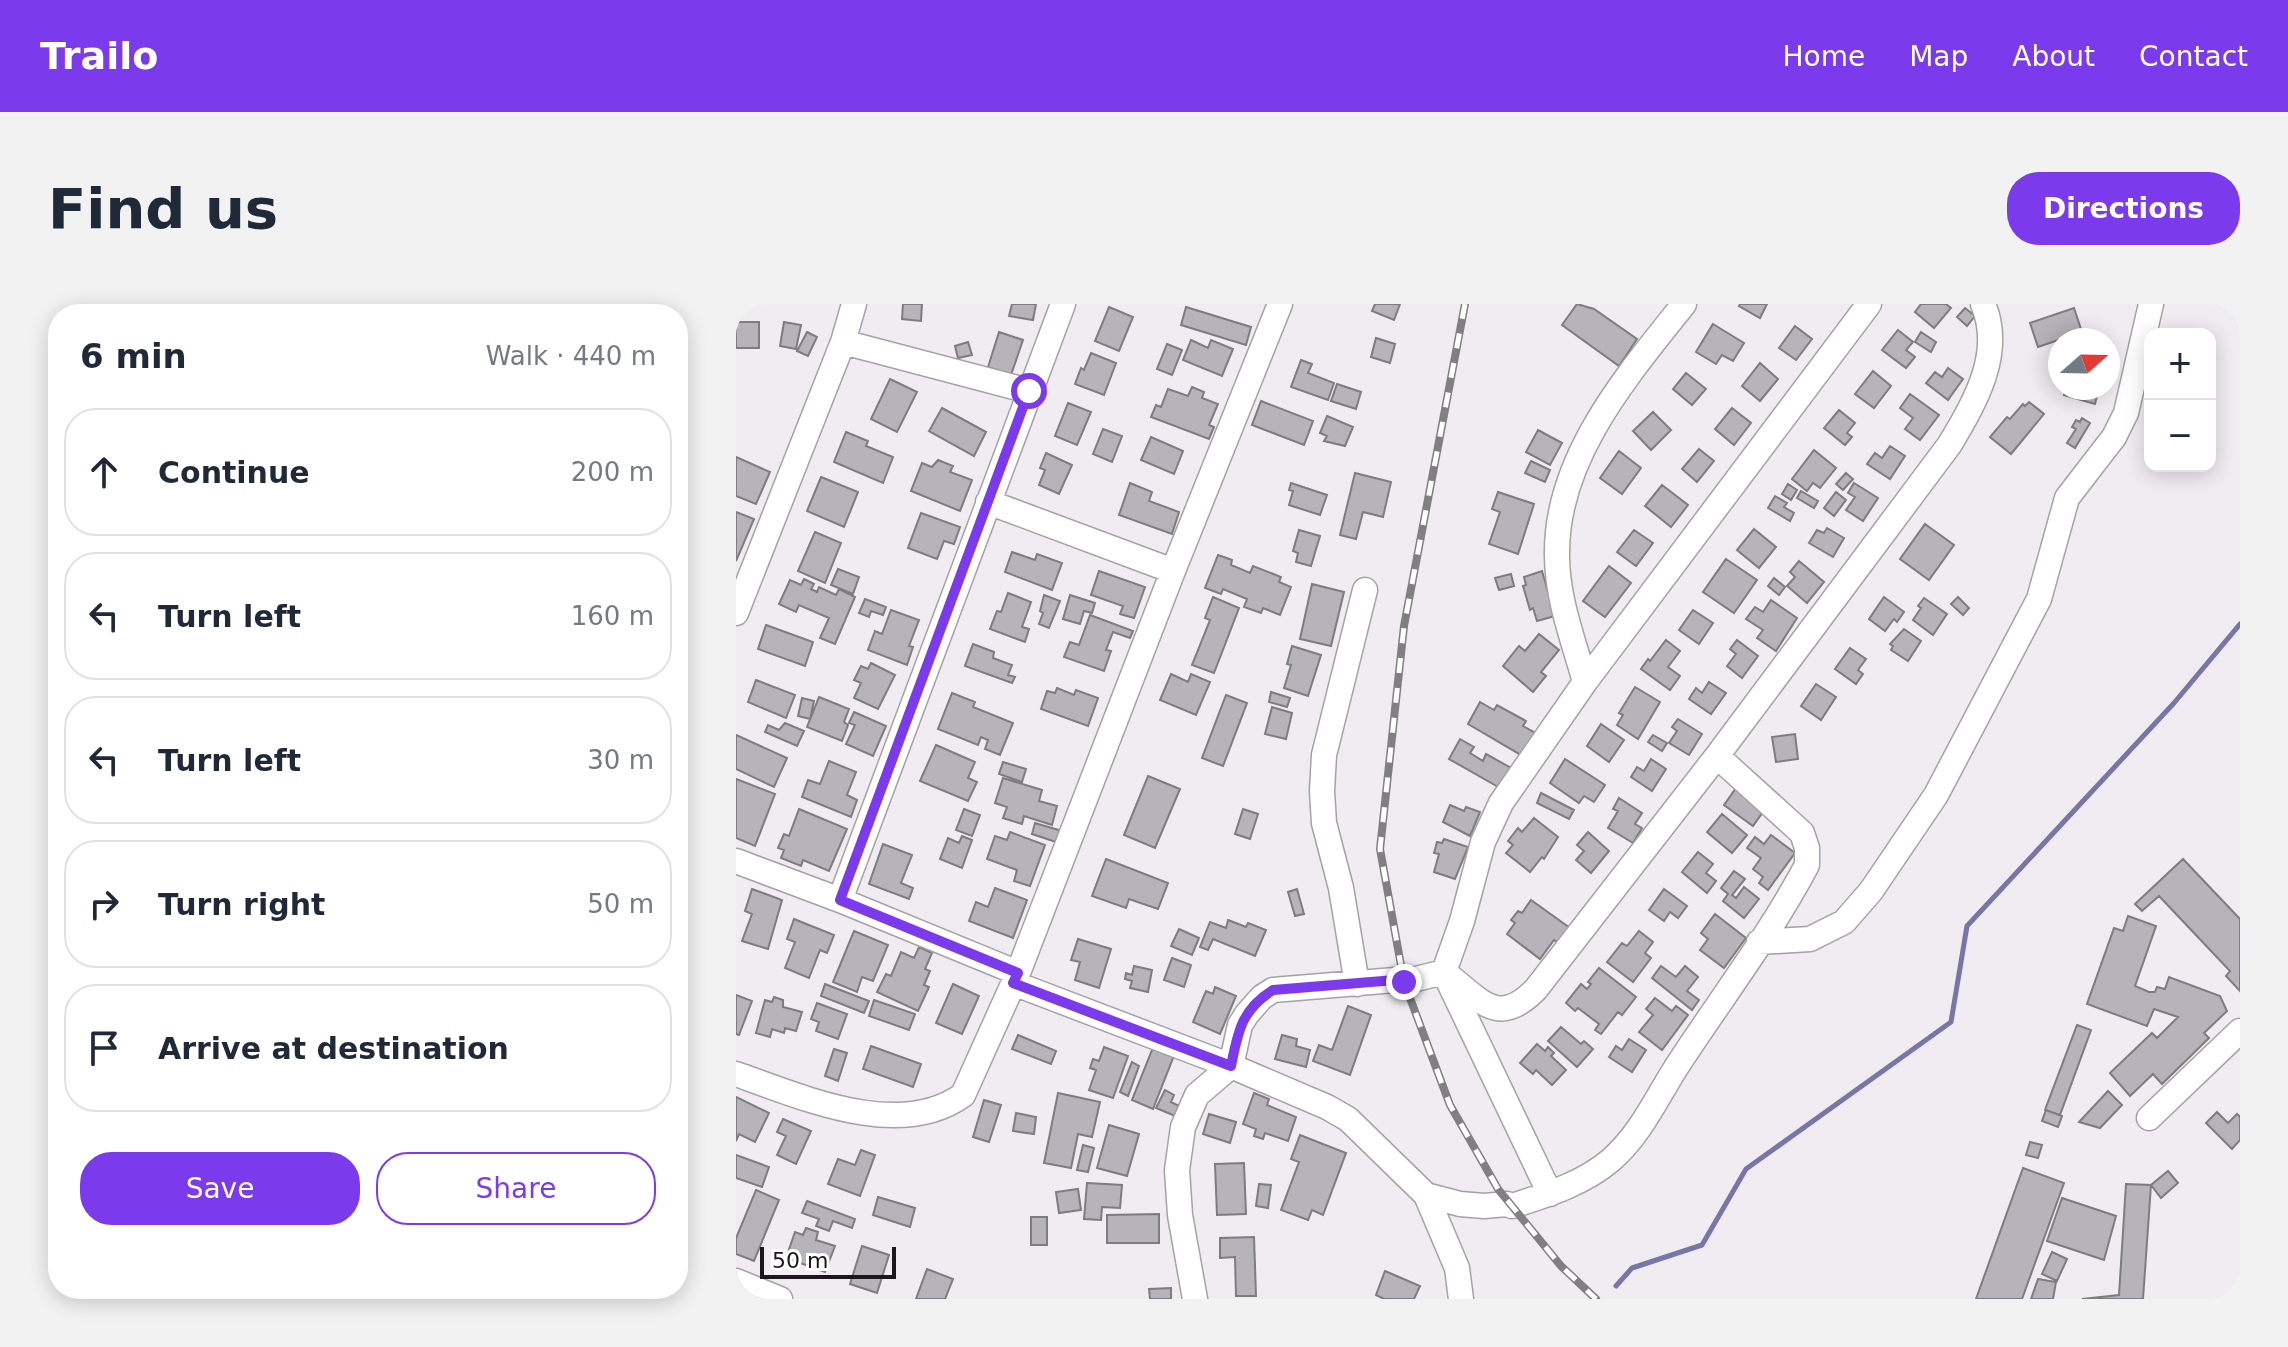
<!DOCTYPE html>
<meta charset="utf-8">
<style>
body{margin:0;font-family:"DejaVu Sans",sans-serif;background:#f2f2f3;color:#1f2937}
.controls{position:absolute;right:24px;top:24px;display:grid;overflow:hidden;border-radius:16px;box-shadow:0 4px 20px #0003}
.controls button{width:72px;height:72px;display:grid;place-items:center;padding:0;border:0;border-bottom:2px solid #e0e1e3;background:#fff;color:#1f2937;font:40px sans-serif}
.compass{position:absolute;left:1312px;top:24px;width:72px;height:72px;border-radius:50%;background:#fff;box-shadow:0 4px 20px #0003;rotate:70deg}
.scale{position:absolute;left:24px;bottom:20px;width:136px;box-sizing:border-box;padding-left:8px;border:4px solid #1a181a;border-top:0;font-size:22px;line-height:28px;white-space:nowrap;color:#1a181a;-webkit-text-stroke:6px #fff;paint-order:stroke}
.stop{position:absolute;width:24px;height:24px;margin:-18px;border:6px solid #7c3aed;border-radius:50%;background:#fff}
.stop.end{background:#7c3aed;border-color:#fff;box-shadow:0 2px 8px #0008}
.list{margin:0;padding:0;list-style:none}
h2{display:flex;justify-content:space-between;align-items:center;height:104px;margin:0;padding:0 32px;font-size:34px}
h2 small{font-size:26px;font-weight:400;color:#747a83}
.list li{display:grid;grid-template-columns:52px 1fr auto;gap:24px;align-items:center;box-sizing:border-box;height:128px;margin:0 16px 16px;padding:0 16px;border:2px solid #e0e1e3;border-radius:32px}
.list b{display:block;font-size:30px;white-space:nowrap}
.list em{font-size:26px;font-style:normal;color:#747a83}
.actions{display:flex;gap:16px;padding:24px 32px}
.actions a{flex:1;padding:18px 0;border:2px solid #7c3aed;border-radius:32px;text-align:center;font-size:28px;color:#7c3aed}
.actions .main{background:#7c3aed;color:#fff}
.icon{flex:none;width:44px;height:44px;fill:none;stroke:currentColor;stroke-width:2;stroke-linecap:round;stroke-linejoin:round}
.map{position:relative;flex:none;width:1504px;height:995px;overflow:hidden;border-radius:32px}
header{display:flex;align-items:center;gap:48px;box-sizing:border-box;height:112px;padding:0 40px;background:#7c3aed;color:#fff}
header strong{font-size:38px}
nav{display:flex;gap:44px;margin-inline-start:auto;font-size:28px}
.intro{display:flex;align-items:center;justify-content:space-between;box-sizing:border-box;height:192px;padding:0 48px}
h1{margin:0;font-size:56px}
.button{padding:20px 36px;border-radius:32px;background:#7c3aed;color:#fff;font-size:28px;font-weight:700}
main{display:flex;gap:48px;padding:0 48px}
aside{flex:1;background:#fff;border-radius:32px;box-shadow:0 4px 20px #0003}
.map>svg:first-child{display:block}
.lines{fill:none;stroke-linecap:round;stroke-linejoin:round}
.stream{stroke:#7677a8;stroke-width:5}
.building{fill:#b6b4ba;stroke:#7e7c81;stroke-width:2}
.minor-casing{stroke:#a6a1a6;stroke-width:27}
.minor{stroke:#fff;stroke-width:24}
.rail-casing{stroke:#827f82;stroke-width:8}
.rail{stroke:#fff;stroke-width:5;stroke-dasharray:15;stroke-linecap:butt}
.route{stroke:#7c3aed;stroke-width:10}
</style>
<header>
<strong>Trailo</strong>
<nav><a>Home</a><a>Map</a><a>About</a><a>Contact</a></nav>
</header>
<div class="intro"><h1>Find us</h1><a class="button">Directions</a></div>
<main>
<aside>
<h2>6 min<small>Walk · 440 m</small></h2>
<ul class="list">
<li><svg class="icon" aria-label="ahead" viewBox="0 0 24 24"><path d="M12 20V5M6 11l6-6 6 6"/></svg><div><b>Continue</b></div><em>200 m</em></li>
<li><svg class="icon" aria-label="left" viewBox="0 0 24 24"><path d="M17 20v-9H6M10 6l-5 5 5 5"/></svg><div><b>Turn left</b></div><em>160 m</em></li>
<li><svg class="icon" aria-label="left" viewBox="0 0 24 24"><path d="M17 20v-9H6M10 6l-5 5 5 5"/></svg><div><b>Turn left</b></div><em>30 m</em></li>
<li><svg class="icon" aria-label="right" viewBox="0 0 24 24"><path d="M7 20v-9h11M14 6l5 5-5 5"/></svg><div><b>Turn right</b></div><em>50 m</em></li>
<li><svg class="icon" aria-label="arrive" viewBox="0 0 24 24"><path d="M6 21V4h12l-3 4 3 4H6"/></svg><div><b>Arrive at destination</b></div></li>
</ul>
<div class="actions"><a class="main">Save</a><a>Share</a></div>
</aside>
<div class="map">
<svg width="1504" height="995" viewBox="0 0 1504 995">
<rect width="100%" height="100%" fill="#f1ecf1"/>
<g class="lines">
<path class="stream" d="M880,982L896,964L966,941L1010,865L1215,718L1231,622L1438,399L1504,320"/>
</g>
<path class="building" d="M167,0H186L185,17L166,15Z
M276,0H300L297,16L273,12Z
M639,0H664L658,16L636,7Z
M841,0L858,5L901,35L883,62L826,21Z
M1004,0H1031L1024,14L1003,2Z
M1185,0H1210L1215,4L1198,24L1179,8Z
M373,3L397,13L383,47L359,37Z
M450,3L515,23L510,41L445,21Z
M1229,4L1239,12L1231,22L1221,13Z
M1338,4L1346,28L1302,43L1294,19Z
M0,18H23V44H0Z
M48,18L65,21L60,45L44,42Z
M977,20L1008,39L997,57L986,51L980,60L960,48Z
M1059,22L1076,35L1060,56L1043,44Z
M1162,26L1177,38L1170,46L1179,53L1170,64L1146,46Z
M71,28L81,33L72,52L61,47Z
M263,28L287,36L275,71L252,63Z
M1185,28L1200,38L1195,48L1179,38Z
M640,34L659,40L654,59L635,53Z
M455,36L472,44L475,36L497,45L486,72L447,56Z
M232,38L236,51L222,54L219,42Z
M431,40L446,46L436,71L421,65Z
M355,49L380,59L368,91L339,80L345,64L348,66Z
M565,56L576,60L572,69L598,79L592,96L555,83Z
M1024,59L1042,75L1024,97L1006,82Z
M1212,64L1227,75L1212,96L1190,79L1199,68L1206,73Z
M1137,67L1155,82L1138,104L1119,90Z
M950,69L970,85L956,101L937,85Z
M154,75L181,88L161,128L135,115Z
M601,80L625,88L620,105L595,97Z
M456,83L468,88L466,94L482,100L473,121L478,123L473,135L415,113L420,101L425,103L432,85L452,92Z
M1330,84H1363L1359,100L1328,91Z
M1174,90L1203,111L1184,136L1169,125L1177,114L1164,104Z
M525,97L577,117L568,141L516,121Z
M1293,98L1308,110L1275,150L1254,133L1271,113L1274,115L1287,100L1289,102Z
M332,99L355,108L341,141L319,132Z
M206,104L250,128L238,152L193,127Z
M996,104L1015,119L998,141L979,125Z
M1103,106L1119,119L1111,129L1116,133L1109,141L1088,124Z
M917,108L935,126L915,146L897,127Z
M591,112L617,123L609,142L588,137L591,132L584,129Z
M1346,114L1354,119L1339,144L1331,139L1340,125L1336,123L1340,116L1344,118Z
M367,125L386,132L376,158L357,150Z
M802,126L826,139L814,161L790,148Z
M110,128L132,137L130,142L157,153L147,179L98,158Z
M415,133L447,147L438,170L405,156Z
M1154,142L1169,152L1154,175L1131,160L1139,149L1146,154Z
M963,145L978,157L961,178L946,165Z
M1078,146L1100,164L1084,184L1077,179L1071,187L1056,175Z
M883,147L905,164L886,190L864,174Z
M310,149L336,161L323,190L303,181L309,166L304,164Z
M0,153L34,168L20,200L0,192Z
M202,156L217,162L214,168L236,176L224,207L175,187L186,159L196,163Z
M795,157L814,166L809,178L789,169Z
M619,169L655,178L647,213L627,208L620,235L604,231Z
M1110,169L1117,175L1107,186L1100,180Z
M85,173L122,188L108,223L71,207Z
M394,179L416,188L413,197L443,208L436,230L383,211Z
M555,179L591,191L584,211L553,201L557,187L553,186Z
M1118,179L1142,194L1127,217L1110,206L1119,193L1112,189Z
M1052,180L1061,186L1055,196L1046,190Z
M926,181L952,201L935,223L909,202Z
M1065,187L1082,197L1078,204L1061,194Z
M762,188L798,200L782,250L753,240L764,208L756,205Z
M1100,188L1110,196L1098,212L1088,204Z
M1039,192L1051,199L1048,203L1058,209L1054,217L1032,204Z
M0,208L18,215L0,257Z
M185,209L224,223L218,240L208,237L201,255L172,244Z
M1189,220L1218,241L1193,276L1164,255Z
M1091,224L1108,234L1097,253L1073,239L1081,226L1088,229Z
M1018,225L1040,243L1023,264L1001,246Z
M563,226L584,232L575,262L560,258L562,249L557,247Z
M898,226L917,239L900,262L881,248Z
M79,228L105,239L89,279L62,267Z
M276,248L299,256L301,250L326,259L316,286L269,268Z
M482,251L496,256L495,261L514,269L517,262L545,273L543,278L555,283L544,311L527,304L525,309L508,303L511,295L487,285L485,290L469,284Z
M990,255L1021,276L998,309L967,288Z
M1063,257L1088,278L1071,299L1051,282L1059,273L1054,268Z
M873,262L895,279L869,313L847,297Z
M102,265L123,273L117,290L95,281Z
M363,267L409,283L398,314L384,310L387,302L355,291Z
M806,267L819,312L801,317L797,304L794,306L787,282L790,281L788,273Z
M775,270L778,282L763,286L759,274Z
M1038,274L1049,283L1043,291L1032,282Z
M68,275L78,280L75,285L81,288L83,283L100,291L103,285L119,293L99,340L84,334L93,314L63,301L60,308L43,300L54,276L65,281Z
M576,280L608,288L595,342L564,335Z
M272,289L295,298L286,323L293,325L289,338L254,325L261,307L265,308Z
M308,291L324,297L313,324L303,320L307,309L304,307Z
M334,291L359,299L356,309L348,307L344,320L327,315Z
M477,293L503,304L478,369L456,361L474,316L469,314Z
M1148,293L1168,308L1161,318L1158,315L1149,327L1133,315Z
M1222,293L1233,304L1227,311L1215,300Z
M1188,294L1211,310L1197,331L1177,316L1185,304L1182,302Z
M129,295L150,303L147,311L135,307L133,313L123,309Z
M1035,296L1061,314L1040,347L1021,334L1027,326L1010,315L1019,303L1027,308Z
M155,306L183,316L173,342L177,343L171,361L132,346L139,327L146,330Z
M957,306L977,319L963,340L943,326Z
M354,311L397,327L394,334L377,328L370,346L375,347L368,367L328,353L334,338L343,341Z
M30,321L77,338L69,362L22,345Z
M1168,325L1185,337L1172,357L1155,346L1157,342L1154,340Z
M803,330L823,346L805,368L810,372L797,388L767,362L783,342L789,347Z
M930,336L944,347L932,363L944,372L934,386L905,365L912,355L914,357Z
M1001,336L1022,352L1006,374L991,362L1000,350L994,345Z
M237,340L258,348L257,354L276,361L272,371L279,373L276,379L229,362Z
M556,342L585,351L572,392L548,384L555,361L551,360Z
M1114,344L1130,355L1122,366L1127,370L1120,380L1099,365Z
M135,359L159,371L142,405L118,394L125,379L118,376L125,362L132,365Z
M435,370L452,378L455,370L474,378L460,411L424,396Z
M20,376L59,391L50,414L12,398Z
M973,378L990,389L975,410L953,395L960,384L966,389Z
M1080,380L1100,393L1085,416L1065,402Z
M899,383L924,398L902,435L881,421L887,411L883,409Z
M321,384L338,391L340,386L362,394L352,422L305,405L311,387L319,389Z
M535,388L554,394L551,403L533,398Z
M216,389L239,398L237,403L277,419L264,451L249,445L252,436L245,433L242,441L202,425Z
M490,391L511,399L487,462L466,454Z
M83,393L113,405L108,418L112,421L106,437L71,423Z
M66,394L78,397L74,415L62,412Z
M744,398L758,406L761,401L790,417L787,422L803,431L790,454L732,420Z
M536,403L556,409L550,435L529,430Z
M118,408L150,422L137,452L110,440L119,421L113,419Z
M942,415L966,430L953,451L933,439L941,427L936,423Z
M49,419L68,427L61,442L29,428L32,421L43,426Z
M865,420L888,436L873,458L851,442Z
M1059,430L1062,455L1040,458L1036,433Z
M0,431L51,454L38,483L0,465Z
M917,431L931,439L926,447L912,438Z
M724,435L738,443L734,449L747,457L750,450L775,464L764,484L713,455Z
M200,441L239,458L232,474L241,478L232,497L184,477Z
M829,455L869,481L858,498L848,492L843,499L814,479Z
M915,455L930,465L916,487L895,473L901,463L908,467Z
M93,457L120,468L111,491L121,496L115,513L66,493L72,476L84,480Z
M267,458L290,465L286,478L263,470Z
M412,472L444,485L419,544L388,531Z
M267,474L306,486L303,497L321,502L316,521L288,512L286,520L267,514L271,503L259,499Z
M0,475L39,490L19,542L0,534Z
M1000,484L1029,505L1017,522L988,501Z
M805,489L838,506L833,515L801,499Z
M883,494L906,509L899,520L906,524L897,539L872,524L882,507L877,505Z
M714,501L728,507L730,503L744,508L734,532L707,518Z
M63,505L111,525L93,567L67,556L65,562L45,554L48,546L42,544L48,530L53,532Z
M228,505L244,511L236,532L220,526Z
M507,505L522,510L514,535L499,530Z
M986,510L1011,531L996,549L971,528Z
M798,514L822,533L808,555L806,553L794,568L770,549L777,541L772,537L782,524L786,528Z
M299,519L326,527L323,539L296,530Z
M274,528L309,541L294,582L278,577L281,566L251,555L259,532L271,536Z
M852,528L873,547L855,569L840,556L848,547L841,541Z
M1035,531L1059,549L1032,586L1023,579L1027,573L1017,565L1025,554L1011,544L1019,533L1028,540Z
M226,532L236,536L226,564L204,555L212,534L223,539Z
M708,535L732,543L719,575L698,568L703,550L698,549L701,538L706,539Z
M147,540L176,551L165,579L177,584L173,595L133,580Z
M962,548L977,560L970,569L980,577L971,589L946,568Z
M370,555L432,579L422,605L393,595L390,604L356,592Z
M1447,555L1504,615V687L1490,672L1494,667L1423,592L1406,607L1399,600Z
M998,567L1009,575L996,591L1000,594L1008,583L1023,595L1008,614L987,597L992,590L985,584Z
M259,584L291,596L277,634L233,617L240,598L252,603Z
M16,585L46,596L32,645L6,637L16,610L9,607Z
M561,585L568,610L559,612L552,588Z
M928,585L951,602L942,614L934,608L928,617L913,606Z
M795,596L834,624L823,640L818,636L804,655L771,630L779,619L775,616L782,607L786,609Z
M979,610L1010,634L988,664L964,646L972,635L965,629Z
M1392,612L1420,622L1399,682L1413,688H1419L1421,683L1429,685L1433,673L1484,692L1491,707L1468,729L1473,734L1426,780L1417,770L1394,792L1374,769L1416,729L1421,734L1442,713L1418,705L1411,722L1351,700L1378,624L1387,627Z
M58,615L98,631L91,649L84,646L73,674L49,664L59,638L51,635Z
M492,616L510,623L512,619L530,626L519,652L477,635L472,646L464,643L474,618L490,624Z
M443,625L463,634L456,651L435,642Z
M118,627L152,641L137,677L126,673L121,688L97,678Z
M903,627L917,638L909,649L915,654L897,678L871,658L886,639L891,642Z
M342,635L375,645L363,684L339,676L344,658L335,656Z
M183,643L196,649L189,665L194,667L188,681L193,683L182,707L141,688L150,670L155,672L165,648L178,654Z
M436,654L455,661L448,683L428,676Z
M398,662L416,666L412,688L394,684L396,677L389,675L390,669L396,671Z
M925,662L940,673L949,662L962,673L951,687L963,696L956,706L916,674Z
M863,664L900,693L886,711L882,708L865,730L859,726L863,720L842,704L839,707L830,699L845,680L851,685L855,680L852,678Z
M89,680L133,697L128,709L85,692Z
M217,680L243,692L226,730L200,719Z
M479,683L500,692L484,730L457,718L470,687L477,690Z
M0,691L16,697L3,731L0,730Z
M38,693L47,696V703L66,708L60,727L49,724L48,729L36,725L34,733L20,729L29,696L36,698Z
M919,694L936,707L940,702L952,711L926,746L903,728L917,711L910,705Z
M138,696L179,710L173,726L133,712Z
M81,699L111,710L102,735L80,727L83,718L75,715Z
M612,702L635,711L614,771L577,757L583,741L596,746Z
M1341,721L1355,726L1324,811L1309,806Z
M825,723L845,740L848,737L857,745L841,763L812,737Z
M282,731L320,747L315,760L276,745Z
M546,731L561,735L560,742L574,746L570,763L539,755Z
M893,735L910,746L896,768L873,753L880,742L886,746Z
M801,740L809,747L812,743L818,749L815,752L830,766L816,781L800,766L797,770L784,759Z
M418,741L439,749L417,805L396,796Z
M135,742L185,760L177,783L127,765Z
M368,743L392,752L377,794L353,786L360,766L354,764L357,755L363,757Z
M98,745L111,749L102,777L89,772Z
M396,758L403,762L392,792L384,788Z
M429,786L438,791L435,798L443,802L439,812L420,804Z
M1372,787L1386,801L1364,824L1343,818Z
M322,789L364,798L356,833L342,830L335,864L308,859Z
M518,789L533,795L531,801L560,813L552,837L529,829L527,835L518,832L520,825L507,820Z
M0,793L33,809L19,838L3,830L0,837Z
M248,796L265,801L253,838L237,833Z
M1310,806L1326,812L1322,823L1306,817Z
M1481,808L1492,819L1501,810L1504,813V836L1496,845L1470,819Z
M280,809L300,813L298,830L277,827Z
M473,810L500,818L494,839L467,830Z
M47,815L75,827L60,860L41,851L50,832L41,828Z
M373,821L403,830L391,872L361,864Z
M564,831L610,849L587,911L576,906L572,916L545,906L563,858L555,855Z
M1294,838L1306,841L1302,854L1290,851Z
M347,841L358,844L352,868L341,866Z
M125,846L139,851L124,892L92,880L102,855L119,861Z
M0,851L33,863L26,883L0,874Z
M508,859L510,910L481,911L479,860Z
M1287,864L1328,879L1286,995H1240Z
M1432,867L1442,879L1425,894L1415,881Z
M351,879L386,881L384,904L366,903L365,916L348,915Z
M523,880L535,881L532,904L520,902Z
M1390,880L1415,881L1407,995H1346L1383,991Z
M342,885L345,906L323,909L320,888Z
M20,886L43,896L18,957L0,950V934Z
M142,893L179,904L174,923L137,911Z
M1326,894L1380,912L1368,956L1311,937Z
M71,897L119,915L116,924L97,917L93,927L80,922L83,915L66,909Z
M423,910V939H371V911Z
M295,913H311V941H295Z
M70,924L82,928L80,936L99,942L89,968L50,954L59,928L67,931Z
M518,933L520,992H500L499,953L484,954V934Z
M126,942L153,951L141,989L114,980Z
M1316,948L1331,955L1321,977L1306,970Z
M191,965L217,975L209,995H180Z
M649,967L684,982L678,995H648L640,991Z
M1302,975L1320,978L1317,995H1295Z
M435,984V995H414L413,985Z"/>
<g class="lines">
<defs>
<path id="minor" d="M107,38L293,87
M252,198L437,267
M0,309L107,38L118,0
M849,378L1133,0
M0,557L104,596L327,0
M104,596L282,669
M1023,638L1074,635L1108,618L1135,587L1200,491L1303,295L1331,194L1378,133L1390,109L1415,0
M713,672C746,698 763,723 800,685L981,452L1214,140C1239,98 1268,49 1247,0
M277,679L495,762L591,803L612,815L690,891L724,900L748,902L771,900L776,902C810,891 847,880 875,856C907,828 922,790 945,756C987,692 1035,629 1071,561V544L1066,529L981,452
M621,680L605,584L588,519L586,487L588,451L629,286
M0,770C66,793 163,837 227,791L282,669L437,267L544,0
M1413,814L1504,727
M814,890L708,668L726,617L747,538L765,499L849,378C838,338 821,295 821,252C819,155 890,73 948,0
M690,891L721,964L725,995
M0,977L44,995
M459,995L444,911L441,866L447,823L461,791L495,762L504,721L511,710L526,693L537,686L659,676L668,678L708,668"/>
</defs>
<use href="#minor" class="minor-casing"/>
<use href="#minor" class="minor"/>
<defs>
<path id="rail" d="M729,0L668,322L644,545L668,678L714,801L762,885L825,962L860,995"/>
</defs>
<use href="#rail" class="rail-casing"/>
<use href="#rail" class="rail"/>
</g>
<g class="lines">
<path class="route" d="M293,87L104,596L282,669L277,679L495,762C502,728 505,706 537,686L659,676L668,678"/>
</g>
</svg>
<div class="controls">
<button>+</button>
<button>−</button>
</div>
<svg class="compass" viewBox="-18 -18 36 36"><path d="M0-13l5 13h-10z" fill="#e53935"/><path d="M0 13l5-13h-10z" fill="#747a83"/></svg>
<div class="scale">50 m</div>
<div class="stop" style="left:293px;top:87px"></div>
<div class="stop end" style="left:668px;top:678px"></div>
</div>
</main>
